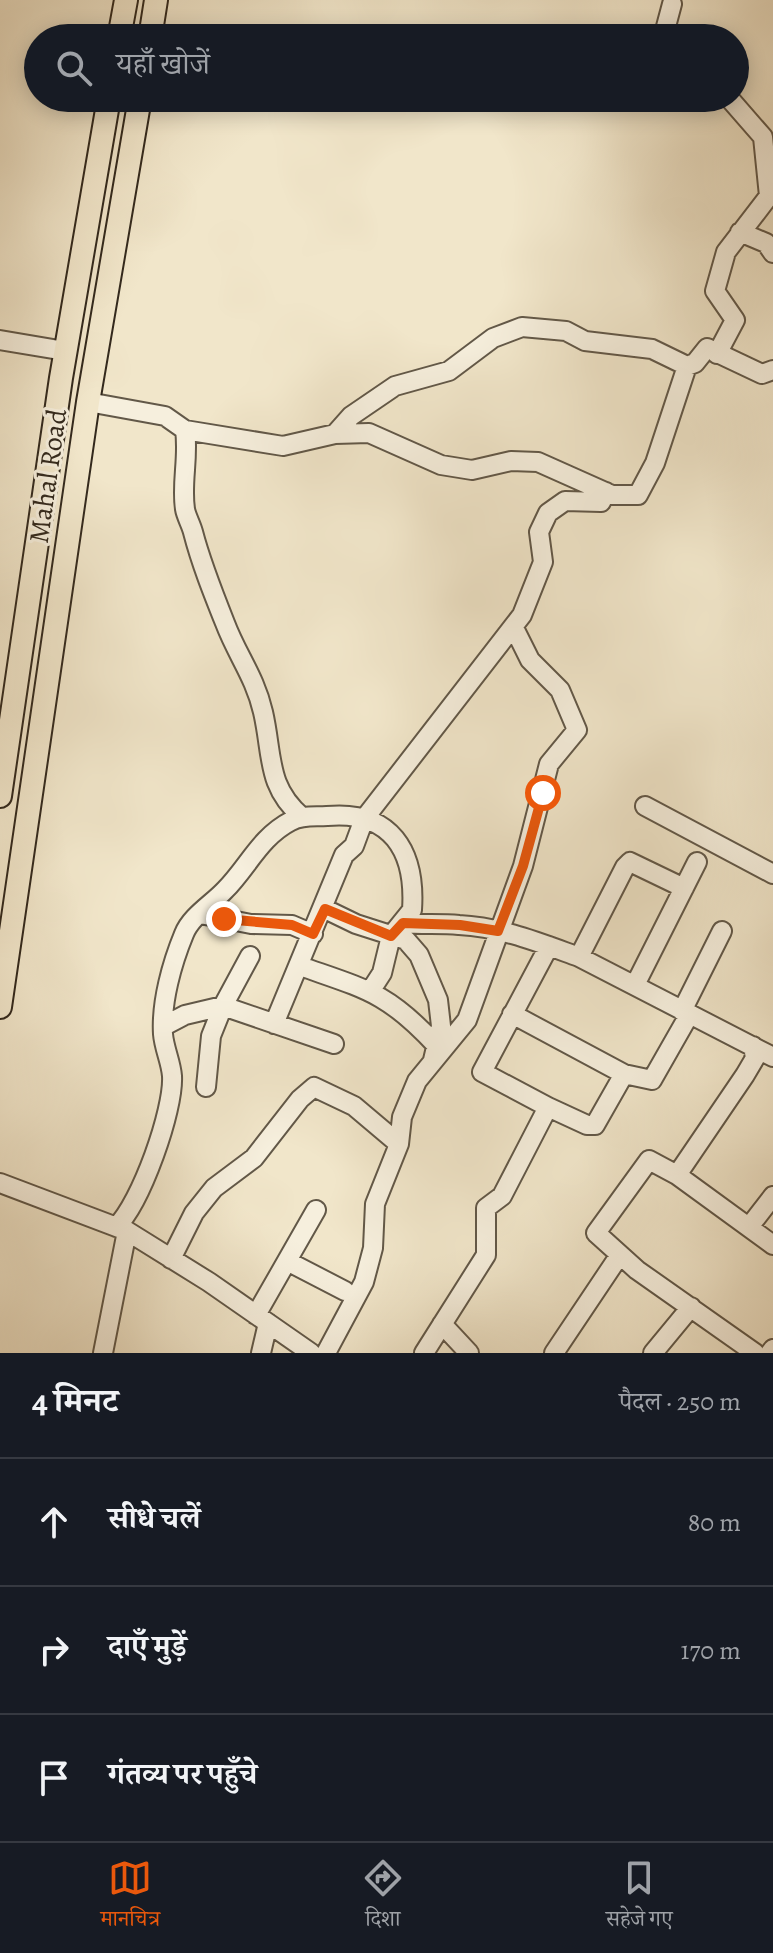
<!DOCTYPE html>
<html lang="hi">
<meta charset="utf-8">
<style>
body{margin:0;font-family:Alegreya,"Noto Serif Devanagari",serif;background:#20242c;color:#f1f3f6}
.stop{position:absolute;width:24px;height:24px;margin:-18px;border:6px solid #ea580c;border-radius:50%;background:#fff}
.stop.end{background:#ea580c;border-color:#fff;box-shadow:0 2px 8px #0008}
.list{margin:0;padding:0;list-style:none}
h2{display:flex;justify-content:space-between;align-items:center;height:104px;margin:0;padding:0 32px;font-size:34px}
h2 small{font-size:26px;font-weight:400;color:#9ea1a6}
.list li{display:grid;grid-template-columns:52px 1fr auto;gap:24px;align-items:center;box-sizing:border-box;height:128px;padding:0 32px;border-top:2px solid #363941}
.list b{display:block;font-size:30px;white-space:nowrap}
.list em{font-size:26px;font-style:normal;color:#9ea1a6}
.icon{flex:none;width:44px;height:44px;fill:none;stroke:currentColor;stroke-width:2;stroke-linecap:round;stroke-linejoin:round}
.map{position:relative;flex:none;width:773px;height:1353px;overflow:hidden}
.search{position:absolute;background:#171b24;box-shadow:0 4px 20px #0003;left:24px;right:24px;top:24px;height:88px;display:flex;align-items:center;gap:20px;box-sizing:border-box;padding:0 28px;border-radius:44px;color:#9ea1a6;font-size:30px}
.sheet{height:488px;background:#171b24}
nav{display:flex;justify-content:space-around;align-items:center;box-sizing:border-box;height:112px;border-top:2px solid #363941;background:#171b24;font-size:22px;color:#9ea1a6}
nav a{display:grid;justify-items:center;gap:4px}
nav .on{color:#ea580c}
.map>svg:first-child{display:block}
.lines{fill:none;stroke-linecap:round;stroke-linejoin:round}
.minor-casing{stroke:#625848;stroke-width:22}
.major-casing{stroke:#33291d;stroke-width:26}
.minor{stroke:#f6efdd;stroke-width:18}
.major{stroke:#f1e6ca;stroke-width:22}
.route{stroke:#ea580c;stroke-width:10}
.labels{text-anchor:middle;stroke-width:6;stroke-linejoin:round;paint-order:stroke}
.street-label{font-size:28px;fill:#33291d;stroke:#f6efdd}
</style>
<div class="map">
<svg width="773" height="1353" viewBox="0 0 773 1353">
<rect width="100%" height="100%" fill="#f1e6ca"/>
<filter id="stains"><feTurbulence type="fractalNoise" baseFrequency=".0025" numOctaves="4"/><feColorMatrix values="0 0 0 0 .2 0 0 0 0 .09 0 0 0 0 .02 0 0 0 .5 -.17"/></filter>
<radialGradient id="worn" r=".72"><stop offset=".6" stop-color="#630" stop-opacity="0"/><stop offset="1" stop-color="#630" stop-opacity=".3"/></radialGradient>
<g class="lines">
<defs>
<path id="minor" d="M667,38L664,34L672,4
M740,232L766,243L773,253
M0,340L65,351
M717,354L735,320L715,291L726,252L769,196L763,137L729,98
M687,366L695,363L707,348L762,374L773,370
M88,402L165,416L185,430C189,457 181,483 185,509C186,516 191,524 193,532C201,563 213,593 225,623C237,655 255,677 263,712C273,755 266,786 302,817
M185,430L283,446L335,434L369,433L441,465L472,470L511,461L538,462L612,495H638L655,463L687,366L652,349L585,341L566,331L522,327L493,338L449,371L395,386L351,416L335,434
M645,806L773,874
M325,909L356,924L406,940L419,955L438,1000L441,1026L433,1060
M200,914L251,924L292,925L313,934
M403,923C422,925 440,923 459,925C501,927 540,943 579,957L773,1057
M579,957L625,867L630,862L684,888
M300,966C365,989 387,992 436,1045
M635,985L697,862
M682,1011L722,931
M512,1014L624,1074
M274,1024L344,855L354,846L364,819L522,615L543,562L539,532L548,513L565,501L601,502L606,492
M164,1026L185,1015L223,1006L250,956
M206,1087L211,1036L223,1006L334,1044
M548,1107L482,1072L549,946
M677,1175L745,1075L755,1058L753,1046
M0,1183L127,1231L209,1282L311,1353
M116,1227C141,1203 174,1110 172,1076C171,1062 164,1048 163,1034C161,1002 172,963 184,934C191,916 212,904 225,890C248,867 260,837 291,821C302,815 315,817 327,816C391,810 416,851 412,910L391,936L382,973L371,990
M749,1227L773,1196
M171,1259L194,1213L214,1188L254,1158L300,1099L314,1087L354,1106L399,1144
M287,1261L345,1291
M256,1315L316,1210
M442,1324L469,1353
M103,1353L127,1231
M261,1353L268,1323
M326,1353L364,1282L373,1248L375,1204L399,1144L402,1117L417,1081L467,1020L523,866L549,764L577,730L560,690L530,660L514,628
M424,1353L486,1255V1208L502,1196L548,1107L587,1125H595L624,1074L652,1080L689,1015
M554,1353L619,1256
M653,1353L691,1307
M755,1353L637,1270L596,1233L649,1160L677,1175L773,1245
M770,1353L773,1349"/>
<path id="major" d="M119,38L126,0
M150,38L156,0
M0,796L61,378L109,98
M0,1007L88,402L140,98"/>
</defs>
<use href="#minor" class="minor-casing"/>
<use href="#major" class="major-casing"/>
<use href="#minor" class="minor"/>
<use href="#major" class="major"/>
</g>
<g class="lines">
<path class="route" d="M224,919L292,925L313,934L325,909L391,936L403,923L460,925L498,931L523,866L543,793"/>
</g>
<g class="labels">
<g class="street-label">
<text transform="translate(47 476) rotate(-82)" y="10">Mahal Road</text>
</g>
</g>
<rect width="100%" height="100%" filter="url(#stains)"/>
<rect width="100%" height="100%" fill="url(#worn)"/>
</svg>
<div class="stop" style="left:543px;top:793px"></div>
<div class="stop end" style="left:224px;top:919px"></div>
<div class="search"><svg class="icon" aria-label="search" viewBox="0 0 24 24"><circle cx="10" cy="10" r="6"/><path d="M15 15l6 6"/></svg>यहाँ खोजें</div>
</div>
<section class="sheet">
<h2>4 मिनट<small>पैदल · 250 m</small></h2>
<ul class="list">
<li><svg class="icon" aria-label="ahead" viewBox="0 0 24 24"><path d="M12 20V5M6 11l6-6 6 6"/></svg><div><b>सीधे चलें</b></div><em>80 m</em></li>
<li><svg class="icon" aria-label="right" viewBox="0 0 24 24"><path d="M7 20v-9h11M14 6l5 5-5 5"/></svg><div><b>दाएँ मुड़ें</b></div><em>170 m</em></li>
<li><svg class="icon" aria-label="arrive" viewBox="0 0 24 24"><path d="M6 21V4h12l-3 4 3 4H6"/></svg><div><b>गंतव्य पर पहुँचे</b></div></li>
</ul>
</section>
<nav>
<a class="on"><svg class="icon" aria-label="map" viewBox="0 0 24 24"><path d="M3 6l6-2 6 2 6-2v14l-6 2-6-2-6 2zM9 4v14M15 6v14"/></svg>मानचित्र</a>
<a><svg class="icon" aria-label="directions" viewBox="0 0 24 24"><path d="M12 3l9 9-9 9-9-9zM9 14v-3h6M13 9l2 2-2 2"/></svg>दिशा</a>
<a><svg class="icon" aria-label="saved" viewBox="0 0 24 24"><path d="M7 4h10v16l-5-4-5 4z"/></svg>सहेजे गए</a>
</nav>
